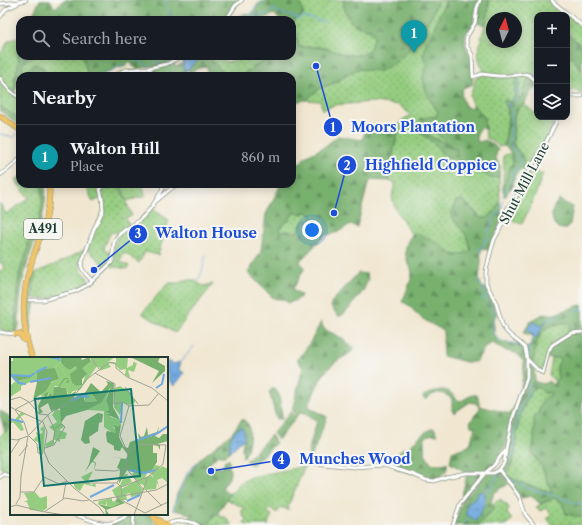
<!DOCTYPE html>
<meta charset="utf-8">
<style>
body{margin:0;font-family:"Libre Caslon Text",serif;background:#20242c;color:#f1f3f6}
.controls{position:absolute;right:12px;top:12px;display:grid;overflow:hidden;border-radius:8px;box-shadow:0 2px 10px #0003}
.controls button{width:36px;height:36px;display:grid;place-items:center;padding:0;border:0;border-bottom:1px solid #363941;background:#171b24;color:#f1f3f6;font:20px sans-serif}
.compass{position:absolute;left:486px;top:12px;width:36px;height:36px;border-radius:50%;background:#171b24;box-shadow:0 2px 10px #0003;rotate:6deg}
.you{position:absolute;left:312px;top:230px;width:14px;height:14px;margin:-10px;border:3px solid #fff;border-radius:50%;background:#1a73e8;box-shadow:0 0 0 6px #1a73e833}
.badge{display:grid;place-items:center;width:26px;height:26px;border-radius:50%;background:#ea580c;color:#fff;font-size:13px;font-weight:700}
.pin{position:absolute;translate:-50% -33px;filter:drop-shadow(0 1px 2px #0008)}
.pin::after{content:'';position:absolute;top:21px;width:14px;height:12px;background:inherit;clip-path:polygon(0 0,100% 0,50% 100%)}
.list{margin:0;padding:0;list-style:none}
h2{display:flex;justify-content:space-between;align-items:center;height:52px;margin:0;padding:0 16px;font-size:17px}
h2 small{font-size:13px;font-weight:400;color:#9ea1a6}
.list li{display:grid;grid-template-columns:26px 1fr auto;gap:12px;align-items:center;box-sizing:border-box;height:64px;padding:0 16px;border-top:1px solid #363941}
.list b{display:block;font-size:15px;white-space:nowrap}
.list p{margin:0;font-size:13px;white-space:nowrap;color:#9ea1a6}
.list em{font-size:13px;font-style:normal;color:#9ea1a6}
.icon{flex:none;width:22px;height:22px;fill:none;stroke:currentColor;stroke-width:2;stroke-linecap:round;stroke-linejoin:round}
.map{position:relative;flex:none;width:582px;height:525px;overflow:hidden}
.search{position:absolute;background:#171b24;box-shadow:0 2px 10px #0003;left:16px;top:16px;width:280px;height:44px;display:flex;align-items:center;gap:10px;box-sizing:border-box;padding:0 14px;border-radius:12px;color:#9ea1a6;font-size:15px}
.panel{position:absolute;background:#171b24;box-shadow:0 2px 10px #0003;left:16px;top:72px;width:280px;height:116px;border-radius:12px}
.map>svg:first-child{display:block}
.grass{fill:url(#grass-dots);stroke:#5a855a;fill-rule:evenodd}
.forest{fill:url(#forest-firs);stroke:#4c7651;fill-rule:evenodd}
.water{fill:url(#water-ripples);stroke:#48728a}
.lines{fill:none;stroke-linecap:round;stroke-linejoin:round}
.stream{stroke:#70a8df;stroke-width:1}
.minor-casing{stroke:#889282;stroke-width:4.5}
.highway-casing{stroke:#889282;stroke-width:6}
.minor{stroke:#fff;stroke-width:3}
.highway{stroke:#f0c469;stroke-width:5}
.labels{text-anchor:middle;stroke-width:4;stroke-linejoin:round;paint-order:stroke}
.shield{fill:#f6f6f2;stroke:#60746d;stroke-width:1}
.shield-label{font-size:12px;font-weight:bold;fill:#1f3d34}
.street-label{font-size:13px;fill:#1f3d34;stroke:#f6f6f2}
.inset-river{fill:none;stroke:#70a8df;stroke-width:2}
.inset-road{fill:none;stroke:#9da392;stroke-width:1}
.view{fill:#0f766e;fill-opacity:0.15;stroke:#0f766e;stroke-width:2}
.inset-edge{fill:none;stroke:#1f3d34;stroke-width:2}
.leader{fill:none;stroke:#1d4ed8;stroke-width:1.5}
.callout-dot{fill:#1d4ed8;stroke:#f6f6f2;stroke-width:1.5}
.mark-label{font-size:12px;text-anchor:middle;font-weight:bold;fill:#fff}
.callout-label{font-size:14px;text-anchor:middle;font-weight:bold;fill:#1d4ed8;stroke:#f6f6f2;stroke-width:4;stroke-linejoin:round;paint-order:stroke}
</style>
<div class="map">
<svg width="582" height="525" viewBox="0 0 582 525">
<defs>
<pattern id="grass-dots" width="8" height="8" patternUnits="userSpaceOnUse"><rect width="8" height="8" fill="#95cd80"/><path d="M2 2h.1M6 6h.1" fill="none" stroke="#79a86a" stroke-width="1.8" stroke-linecap="round"/></pattern>
<pattern id="forest-firs" width="22" height="20" patternUnits="userSpaceOnUse"><rect width="22" height="20" fill="#78b06e"/><path d="M5 1l3.5 6h-7zM16 11l3.5 6h-7z" fill="#62905b"/></pattern>
<pattern id="water-ripples" width="26" height="14" patternUnits="userSpaceOnUse"><rect width="26" height="14" fill="#70a8df"/><path d="M2 4q2-2 4 0t4 0M15 11q2-2 4 0t4 0" fill="none" stroke="#5b8ab6"/></pattern>
</defs>
<rect width="100%" height="100%" fill="#f6f6f2"/>
<filter id="ink" filterUnits="userSpaceOnUse"><feTurbulence type="fractalNoise" baseFrequency=".025" numOctaves="2"/><feDisplacementMap in="SourceGraphic" scale="8" xChannelSelector="R" yChannelSelector="G"/><feConvolveMatrix kernelMatrix="1 2 1 2 8 2 1 2 1" color-interpolation-filters="sRGB"/></filter>
<filter id="wash" filterUnits="userSpaceOnUse"><feTurbulence type="fractalNoise" baseFrequency=".012" numOctaves="4" result="noise"/><feDisplacementMap in="SourceGraphic" scale="16" xChannelSelector="R" yChannelSelector="G"/><feGaussianBlur stdDeviation="0.9" result="paint"/><feColorMatrix in="noise" values="0 0 0 0 0 0 0 0 0 0 0 0 0 0 0 0 0 1.4 0 .05"/><feComposite in="paint" operator="in"/></filter>
<g filter="url(#wash)">
<rect width="100%" height="100%" fill="#f1e7d1"/>
<path class="grass" d="M291,0H343L345,12L364,28L370,29L374,36C373,40 372,44 370,48C362,63 336,51 324,48C316,46 307,47 298,47C298,43 298,39 296,36C293,27 289,30 295,20Z
M438,0H446L432,32L426,43L429,65C416,78 430,100 438,112L436,117H429L419,119L429,125L444,141L462,154L437,139H435L420,129L419,132C429,139 437,143 442,154L476,168L490,178L499,177L500,202L495,210L488,218H481L473,209L451,216L466,235L471,249L467,253L455,255L451,254L437,243L414,233L412,235L395,208L392,197L395,182L389,181L392,158L401,121L411,115L399,105L373,102L334,105L323,110L320,101L306,100L320,88L334,83L357,69L380,71L421,31L432,15Z
M488,0H551L552,3L554,5L580,25L582,29V46L567,34V15H537V81L529,73H520L505,76L490,73H484L479,60L478,53L480,42L488,16L489,1ZM492,18H516V42H492Z
M20,37V42L17,50L19,61L16,74L14,80L16,84L13,91L7,85L0,76V54L4,49L8,41Z
M567,53L576,62L582,71V94H579L580,93L574,90L567,94L568,95H567Z
M35,56H84V61L88,76H42L44,68L24,72L22,65L28,58Z
M216,56H219L220,57H222L226,62L235,60L234,56H264L262,62L242,75L227,76L216,65L212,62L211,58Z
M126,71H142L143,76H120L119,74Z
M481,75L504,78L521,75L527,77L528,79L520,100L517,96L520,83L515,84V96L511,102L505,100C510,116 507,130 504,146L499,147L494,142L486,138L484,117L471,102L470,95L474,85L475,79Z
M0,80L20,97V120L16,116L0,107Z
M524,104L537,115V117H554C552,135 537,154 528,170L526,168L523,158L515,147L513,141L514,117L517,109Z
M511,153L513,163L507,174L506,180L503,190C502,179 505,167 503,156Z
M530,171L543,173L535,196L522,224L511,220L514,210L513,209L514,206L512,204C516,198 520,193 523,187C526,181 527,176 530,171Z
M20,177V184H41C45,204 40,223 32,241C29,249 25,256 22,264C16,286 16,309 15,332L6,331L0,329V271L4,269L2,263H0V203L6,214L29,198L15,180Z
M83,184H98L101,198L93,202L87,189Z
M111,184H119L132,216L125,218L127,222L130,225L126,226L119,235L115,232H112L109,236L104,248L105,250L112,254L111,262L106,267L88,250L94,230L104,210L101,187Z
M119,184H154L143,185L145,196L127,201L122,189Z
M151,208L169,220L158,255L145,252L139,263L124,252L120,261L129,266L127,269L110,266C114,262 116,251 114,246L117,238L127,229L134,225Z
M294,212L303,214L307,212L311,215L312,218L309,220L303,222L297,232L294,233L290,231L280,232L279,229L282,225L287,222Z
M86,249L80,265L81,269L89,280L72,292L44,299L33,298L35,273L63,261Z
M185,280H194L203,286L213,284L175,333L143,314V312L168,283H179Z
M565,322L569,323L570,324L568,333L551,344L543,372L540,371L533,362C535,350 536,333 548,326Z
M552,358H559L561,359C556,364 556,371 558,378L555,382L549,375Z
M535,387L550,392L551,394C544,400 538,404 539,413L534,417V440L532,454L542,467L552,493C542,490 511,482 506,473C508,470 511,466 513,462C516,453 516,444 517,434C519,418 524,400 535,387Z
M11,427V476L0,467V436Z
M305,466L288,506V510L281,507L277,513L270,508L267,512L272,515L268,523L269,525H247L244,523L246,518L242,516L243,513L241,512L244,508L226,499L230,493L240,483L251,477Z
M554,498L563,503L564,508L566,514L582,517V525H552L547,518L551,515L546,508L540,511L536,507Z
M501,499L504,504L506,503L509,508L507,513L512,520L505,525H477L495,508L492,504Z
M217,514H220L222,517H225L232,525H206Z"/>
<path class="forest" d="M40,0H50L55,8L64,0H70V1L71,0H241L225,20H178V18L176,19V20H24C26,19 29,18 31,16C35,12 37,5 40,0Z
M265,0H291L299,2L304,15L295,20L292,26V20H278L279,19L274,14L263,19L253,17L251,20H229L246,13L251,15L258,4Z
M343,0H438L432,15L410,48L398,61L381,71L357,69L334,83L320,88L306,100L292,102V76H240L262,62L264,56H292V29L296,35L299,47C307,47 316,46 324,48C336,51 362,63 370,48C372,44 373,40 374,36L370,29C358,28 351,25 346,13C344,9 344,4 343,0Z
M446,0H479L476,7L473,24L465,35V44L473,64L472,85C471,85 465,87 465,87C458,91 463,102 466,107L472,108L473,105L484,117L485,130L482,127C477,132 475,136 478,142L483,141L485,140L493,144L498,150C494,156 497,161 500,166L499,177L490,178L476,168L442,154C437,143 429,139 419,132V129L435,139H437L458,151L444,141L429,125L419,119L429,117H436L438,112C430,100 416,78 428,65L423,57L426,43L432,32Z
M482,0H488L489,1L488,15L485,25L477,23L479,9Z
M567,34L582,46V71L576,62L567,53Z
M20,42V56H35L28,58L22,65L24,72L35,64L44,68L42,76H32L28,73L26,76H20V84L14,92L13,91L16,84L14,80L16,74L19,61L17,50Z
M84,56H171L175,58C162,65 149,67 136,69L135,66L133,67V64H131L132,62L130,61L124,67L119,68L118,67L99,76H88L84,61Z
M183,56H194L184,61L183,63L184,70H188L192,65L195,63L201,56H216L211,58L212,62L216,65L227,76H209L207,70L208,66C204,67 200,68 196,69C192,71 189,73 185,74C177,77 160,77 154,72V67L173,61L176,67L183,63L181,58Z
M527,77L537,83V89L534,87L524,104L517,109L514,117L513,141L515,147L523,158L526,168L528,170L527,172L522,169C513,174 514,177 513,187L509,190L505,197L503,190L506,180L507,174L513,163L512,155L510,151L504,146L508,122V107L504,102L505,100L511,102L515,96V83L518,79L520,82L517,96L520,99L528,79Z
M0,107L16,116L20,120V125L0,111Z
M368,124L398,130L392,158L389,181L370,180L369,184H368L357,227L352,225H349L338,232L331,234L325,235L300,261L301,264L305,267L293,289L294,291C309,295 296,301 288,303L283,299H277L273,298L248,273L261,251L266,214L281,184H292V161L296,162L300,164L305,157L324,147L338,136L362,140ZM294,212L299,214L307,212L311,215L312,218L309,220L303,222L297,232C291,234 288,229 280,232L279,229L282,225L290,220V218Z
M41,184H45C48,215 35,236 27,265C21,286 19,304 19,326L17,330L15,332L17,289L22,264L28,249L27,243L33,240C39,221 45,205 41,184Z
M463,200L481,218H488L495,210L500,202L502,214L500,224L489,251L482,248C480,253 481,256 481,261C481,272 476,278 483,288H486L497,314L493,319L495,335L498,339L501,341L520,345L525,351L527,374L523,394L516,407L505,448L494,464L486,471L466,472L450,463L452,452L470,445L475,427L471,426L470,422L480,408L475,403L470,402L454,413L452,411V399C442,391 436,391 427,399H424L423,396C432,393 441,386 451,393C455,396 455,400 461,401C468,398 469,394 477,395C479,399 478,402 480,406L510,414C520,398 523,380 524,362L516,353L507,351L492,343L485,347L476,362H466L443,356C442,348 444,339 443,330C434,326 425,321 418,315C412,310 410,304 402,302C406,293 410,284 412,275C412,269 410,267 408,262C403,252 406,240 414,233C422,235 431,239 438,243C448,250 449,257 462,254C466,253 468,252 471,249L466,235L451,216L456,201Z
M559,200L573,207L570,224L566,229C563,229 559,229 557,227C549,220 552,206 559,200Z
M35,273L33,298L29,299L28,291L31,274Z
M358,273L367,274L368,280L363,291L348,310L341,316H338L331,307V303Z
M35,302L29,334L27,308L28,303Z
M582,305V331H574L568,333L570,324L569,323H562L545,328L537,342L533,362L528,359L526,348C531,346 532,341 533,336L523,333L531,321L543,314C557,317 568,307 582,305ZM535,322L536,324L540,326L544,322L538,337L536,338L533,336L534,335L528,332L527,329Z
M321,322L324,329L344,339L347,344L355,348C349,356 337,359 330,367C320,376 314,394 308,406L327,417L312,455L311,464L307,465L310,445L317,421L303,412L298,415L292,410L303,368L297,359C308,349 314,335 321,322Z
M582,333V517L566,514L564,508L563,503L554,498L540,504L534,498L531,496L521,498L499,470L505,464L509,441L515,417L517,408L525,392L529,370L528,361L534,368L535,382L544,384L549,381L552,385L558,378C557,371 556,364 561,359L559,358H548L551,347L569,334ZM535,387L539,388L544,393L550,392L551,394C543,399 539,404 539,413L536,414L534,417V440L532,454L542,467L552,493L528,485L508,477L506,473C508,470 511,466 513,462C516,453 516,443 517,434C519,417 524,400 535,387Z
M275,388L279,395L282,415V419H277C273,411 273,401 269,392L272,389Z
M0,411L11,417V427L5,432L0,415Z
M291,412L297,416L278,440L273,433Z
M242,419C245,421 248,423 249,426C251,434 248,453 243,458L242,447L244,440L239,428C232,437 228,439 230,451L226,455H218L208,465L222,468L225,460L229,459L230,473L229,478L222,488L230,494L217,514L206,525H200L188,520L191,515L185,512L173,510L177,494L185,478L200,459L232,433Z
M434,428L438,435C432,434 428,434 424,439C424,449 425,457 432,464H439L447,463C449,473 440,477 432,479L395,468C395,464 398,451 402,449C404,448 407,448 409,448C416,440 424,431 434,428Z
M271,435L276,443L252,465L246,461Z
M499,472L508,484L494,493L491,502L495,508L477,525H453L461,505L486,474L494,473ZM484,493L486,495L484,502L475,520L467,514C468,502 472,496 484,493Z
M484,473L460,504L467,474Z
M133,514H149L156,525H108L114,523Z"/>
<path class="water" d="M194,56H201L195,63L192,65L188,70H184L183,64L184,61Z
M547,320C542,326 540,331 537,337L536,338L533,336L534,335L528,331L527,329L533,322H535L536,324L540,326Z
M167,361L171,363L172,364L181,362L179,369L184,373L180,379L174,386C166,380 167,370 167,361Z
M241,427L244,431V440C239,441 236,447 230,451C228,441 232,432 241,427Z
M481,491C492,496 479,513 476,521L466,514C466,497 475,502 479,492Z"/>
<g class="lines">
<path class="stream" d="M165,0L171,19
M252,14L260,3H262L265,0
M240,20C247,12 254,16 262,15C267,15 271,11 275,9L277,12L297,18L298,20L303,17L324,22
M136,61L142,62L146,65L149,66
M154,64L169,56
M489,73L495,74
M100,76L123,65
M506,102L507,105L511,107
M0,134L10,136L12,138L18,134
M503,196L506,191L508,186L512,181V171L518,168L520,162L518,160V157L510,144L509,139L511,134L510,129L512,123L511,119L512,116L511,113L512,111L511,106L512,104L517,95L516,92L520,77
M502,209L503,200
M481,252L479,249L484,245V240L488,239L487,237L489,233L488,230L492,225V220C496,218 497,213 500,211
M479,279V283L484,289L483,293L486,298
M198,280C203,273 203,264 206,255
M481,299L486,298
M487,301L491,306L493,315L492,319V330L494,332L493,334L501,341L519,344
M575,311L582,309
M547,320L555,318L559,316
M529,359L528,349L534,337
M181,362L194,346
M501,471L507,464L508,461C515,458 514,446 515,438L512,434L516,428L518,414L522,404L527,397L529,389V363
M508,479L516,482L527,488L537,491L550,494L561,499H565L575,503L582,504
M484,493L488,490L489,487H491L499,473
M173,511L175,504L188,471L198,462
M462,525L466,521L467,518"/>
</g>
</g>
<g filter="url(#ink)">
<g class="lines">
<defs>
<path id="minor" d="M480,0L477,8L475,23L467,36L466,40L467,46L472,55L473,77L482,74L498,76H509L526,74L529,75L537,82
M552,0L553,2L580,24L582,26
M0,4L18,2L26,0
M0,17L6,9L17,4L18,2
M226,20L235,6L242,0
M149,68L153,74L157,76
M112,76L126,70L149,68L162,65L167,64L182,56
M179,76L190,73
M0,78C5,86 11,94 20,97
M567,96H582
M0,175L7,170L20,159
M100,187L106,186L110,184
M156,201L173,187L178,184
M92,281C88,276 82,272 81,265L94,229L103,210L102,198L99,184
M29,300H43L76,291L89,284L112,262L114,242C118,232 129,228 137,222C148,214 157,200 163,188L161,184
M0,332L5,333L16,334
M527,359L539,371L543,373L548,352L552,345L571,333L582,332
M314,463L354,467L384,465L398,470L412,474L426,480L434,481L446,477L466,473H494L499,470L512,486L520,498L525,514L534,525
M499,470L504,463L506,451
M0,477L4,474L11,477
M73,514C84,517 98,525 110,523C117,522 124,517 130,514
M167,524C178,520 189,520 198,525
M133,525L134,514
M453,525L460,504L484,474L494,465L506,449L512,420L527,378V359L525,348L520,343L511,336L505,330L502,324L496,303L486,283V271L490,254L494,240L504,221L506,211L519,192L522,186L525,178L546,142L556,122V117"/>
<path id="highway" d="M0,116L20,130
M16,334H20L24,340
M32,358C22,328 21,295 31,264C39,236 52,214 49,184
M152,514L159,525
M159,520L163,524H167V525"/>
</defs>
<use href="#minor" class="minor-casing"/>
<use href="#highway" class="highway-casing"/>
<use href="#minor" class="minor"/>
<use href="#highway" class="highway"/>
</g>
</g>
<g class="labels">
<rect class="shield" x="24" y="219" width="38" height="20" rx="3"/>
<g class="shield-label">
<text x="43" y="233">A491</text>
</g>
<g class="street-label">
<text transform="translate(524 183) rotate(-62)" y="5">Shut Mill Lane</text>
</g>
</g>
<g transform="translate(10 357)">
<rect width="158" height="158" fill="#f1e7d1"/>
<path d="M80,0H105L98,5H104L106,6V7V1L118,0L117,11L123,8V5L127,6L124,15L118,13L120,21L115,18L116,12L110,13L105,7L98,6L101,10L89,14L90,11L87,9L70,33L63,34L59,39L56,31L45,29L43,39H40V36L34,43L32,41L30,35L37,33L40,26L49,22L45,11L51,5L60,13L66,9L68,12L60,18L82,3ZM71,13L76,17L72,28L67,29L66,21H63L64,28L61,19ZM27,16V22L11,29V33L0,40V29L8,22L20,21ZM100,29L96,43L99,53L97,55L101,60L110,63L111,67L109,70H103L107,75L104,77L94,70V54L77,53L93,43ZM110,29L121,36V42H125V45L120,48L113,46L110,58L104,50L105,31ZM75,35L81,36L87,44L75,45ZM46,52L50,53L53,62L51,65L54,70L49,73L57,76L55,82H50V85L43,82L44,87L37,91L35,87L44,82V74L39,70L47,65L42,58ZM11,55L15,57L10,60L9,65H14L11,66L14,73L11,74L3,65L0,67V62L4,64ZM34,69L35,73L33,97L30,96L28,91L30,86L23,83L27,79L26,75L30,77L33,75L30,72ZM145,108L150,109L149,112L152,109L158,112V126L152,121L147,123L148,125L149,131L147,125L146,132L134,133L135,129L131,127L129,128L133,133L131,138L121,140L120,136L116,137L117,143H109L105,139L102,133L110,128L115,117H118L116,122L120,121L122,125L111,130V132L126,124L122,117L125,115L128,117L137,116L135,121L141,118L143,121L142,117L138,116ZM83,114L78,124L81,128L85,126L86,130L74,127L70,134L65,131L63,125H76L71,120ZM25,135L30,141L37,139V151L33,154L20,153L17,145H14L18,143L14,136ZM102,141V144L111,146L101,150L97,149V144L96,148L88,147L89,144Z" fill="#95cd80" fill-rule="evenodd"/>
<path d="M51,0H71L72,3L79,0L81,4L72,11L77,17L72,22V28L67,29L62,26L60,17L67,12L66,9L60,13L55,10L49,3ZM120,0H150L148,5L155,9V14L142,26L149,14ZM19,11H45L49,22L41,25L37,33L23,43L27,25H20L27,22V16L20,21L5,24L0,18V15ZM54,21H58L59,26H56L58,22H55L49,30L56,31L58,39L66,34L64,41L73,36L75,45L87,44L81,36H75L81,26L91,35L98,27L96,24L104,26L103,50L110,63L96,57H100L96,55L99,53L96,43L101,29L92,45L77,53L56,59L51,66L50,51L41,54L38,46L30,51L33,55L29,57L28,49L32,41H35L34,37L38,35L37,41L40,36L43,39L44,30H48ZM88,56L93,57L92,65L89,66L88,74L79,80L80,86L75,87L71,83L75,64ZM111,67L109,80L114,90L118,91L120,85L129,82L128,76L131,80L134,79L137,70L138,78L147,75L149,69L148,75L153,72L145,79L149,81L153,77H158V84L147,87L150,88V93L148,89L143,88V96H147V105L141,114L131,118L117,113L109,127L110,112L107,111L111,101L102,100L116,102L118,98L112,90L110,94L104,93V89L97,85L96,77L97,74L106,76L104,68L108,70ZM83,90L90,94L83,104L86,106L84,114L85,106L82,105L75,115L79,107L76,102L79,107ZM107,141L115,146L96,153L99,157L96,158L95,152L88,147L101,150L110,146L105,145Z" fill="#78b06e"/>
<path d="M3,0H51V5L45,11L35,12L20,19H3L0,18V4H3Z" fill="#95cd80"/>
<path class="inset-river" d="M39,0L49,2V4M26,15L37,10M0,18L20,19L25,16M2,19L9,26L16,27M20,25L41,21M146,31L152,27L154,17M67,40L80,36M62,44L70,39L79,40M0,62L13,65M111,66L112,46M125,84L148,76L158,69M119,113L135,116L145,113M80,140L104,128M117,144L130,138"/>
<path class="inset-road" d="M80,0L89,12M85,16L105,27L104,47L113,45L119,49M115,30L128,47M0,43L10,40L19,45M19,45L29,57L39,58M20,45L31,40M0,50L33,65L37,75L34,94L39,106L65,132L89,150L95,158M6,52L19,45M5,53L14,65L18,78L27,87L28,96L33,97M38,59L45,73L43,85L45,87M18,79L41,55L58,47L77,22L100,5L106,7V11L117,20L142,31L158,44M0,82L7,83L18,79M35,91L44,88L55,70L52,67L45,71M118,93L121,95L126,87L156,88M0,97L10,82M9,99L18,88M85,113L105,114L116,111L134,133M62,126H107M107,126L116,108L118,96L110,79L119,49L139,48L148,37M107,126L111,130L112,138M111,130L138,120M136,133L152,149M10,135H24L34,120L49,127L57,124M106,140L135,156M53,142L56,125M83,144L146,133L158,127M6,147L10,140L11,119L18,79M0,150L6,148L34,155L55,141L73,144L79,143M35,155L54,158M135,156L158,145M124,158L138,120L153,107L156,88"/>
<path class="view" d="M121,32L130,119L34,129L25,42Z"/>
<rect width="158" height="158" class="inset-edge"/>
</g>
<path class="leader" d="M316 66L333 127M334 213L347 165M94 270L138 234M211 471L281 460"/>
<g class="callout-dot">
<circle cx="316" cy="66" r="4"/>
<circle cx="334" cy="213" r="4"/>
<circle cx="94" cy="270" r="4"/>
<circle cx="211" cy="471" r="4"/>
<circle cx="333" cy="127" r="10"/>
<circle cx="347" cy="165" r="10"/>
<circle cx="138" cy="234" r="10"/>
<circle cx="281" cy="460" r="10"/>
</g>
<g class="mark-label">
<text x="333" y="132">1</text>
<text x="347" y="170">2</text>
<text x="138" y="238">3</text>
<text x="281" y="464">4</text>
</g>
<g class="callout-label">
<text x="413" y="132">Moors Plantation</text>
<text x="431" y="170">Highfield Coppice</text>
<text x="206" y="238">Walton House</text>
<text x="355" y="464">Munches Wood</text>
</g>
</svg>
<div class="controls">
<button>+</button>
<button>−</button>
<button><svg class="icon" aria-label="layers" viewBox="0 0 24 24"><path d="M12 4l9 5-9 5-9-5zM3 14l9 5 9-5"/></svg></button>
</div>
<svg class="compass" viewBox="-18 -18 36 36"><path d="M0-13l5 13h-10z" fill="#e53935"/><path d="M0 13l5-13h-10z" fill="#9ea1a6"/></svg>
<div class="you"></div>
<div class="pin badge" style="left:414px;top:53px;background:#0f9aa8">1</div>
<div class="search"><svg class="icon" aria-label="search" viewBox="0 0 24 24"><circle cx="10" cy="10" r="6"/><path d="M15 15l6 6"/></svg>Search here</div>
<section class="panel">
<h2>Nearby<small></small></h2>
<ul class="list">
<li><span class="badge" style="background:#0f9aa8">1</span><div><b>Walton Hill</b><p>Place</p></div><em>860 m</em></li>
</ul>
</section>
</div>
